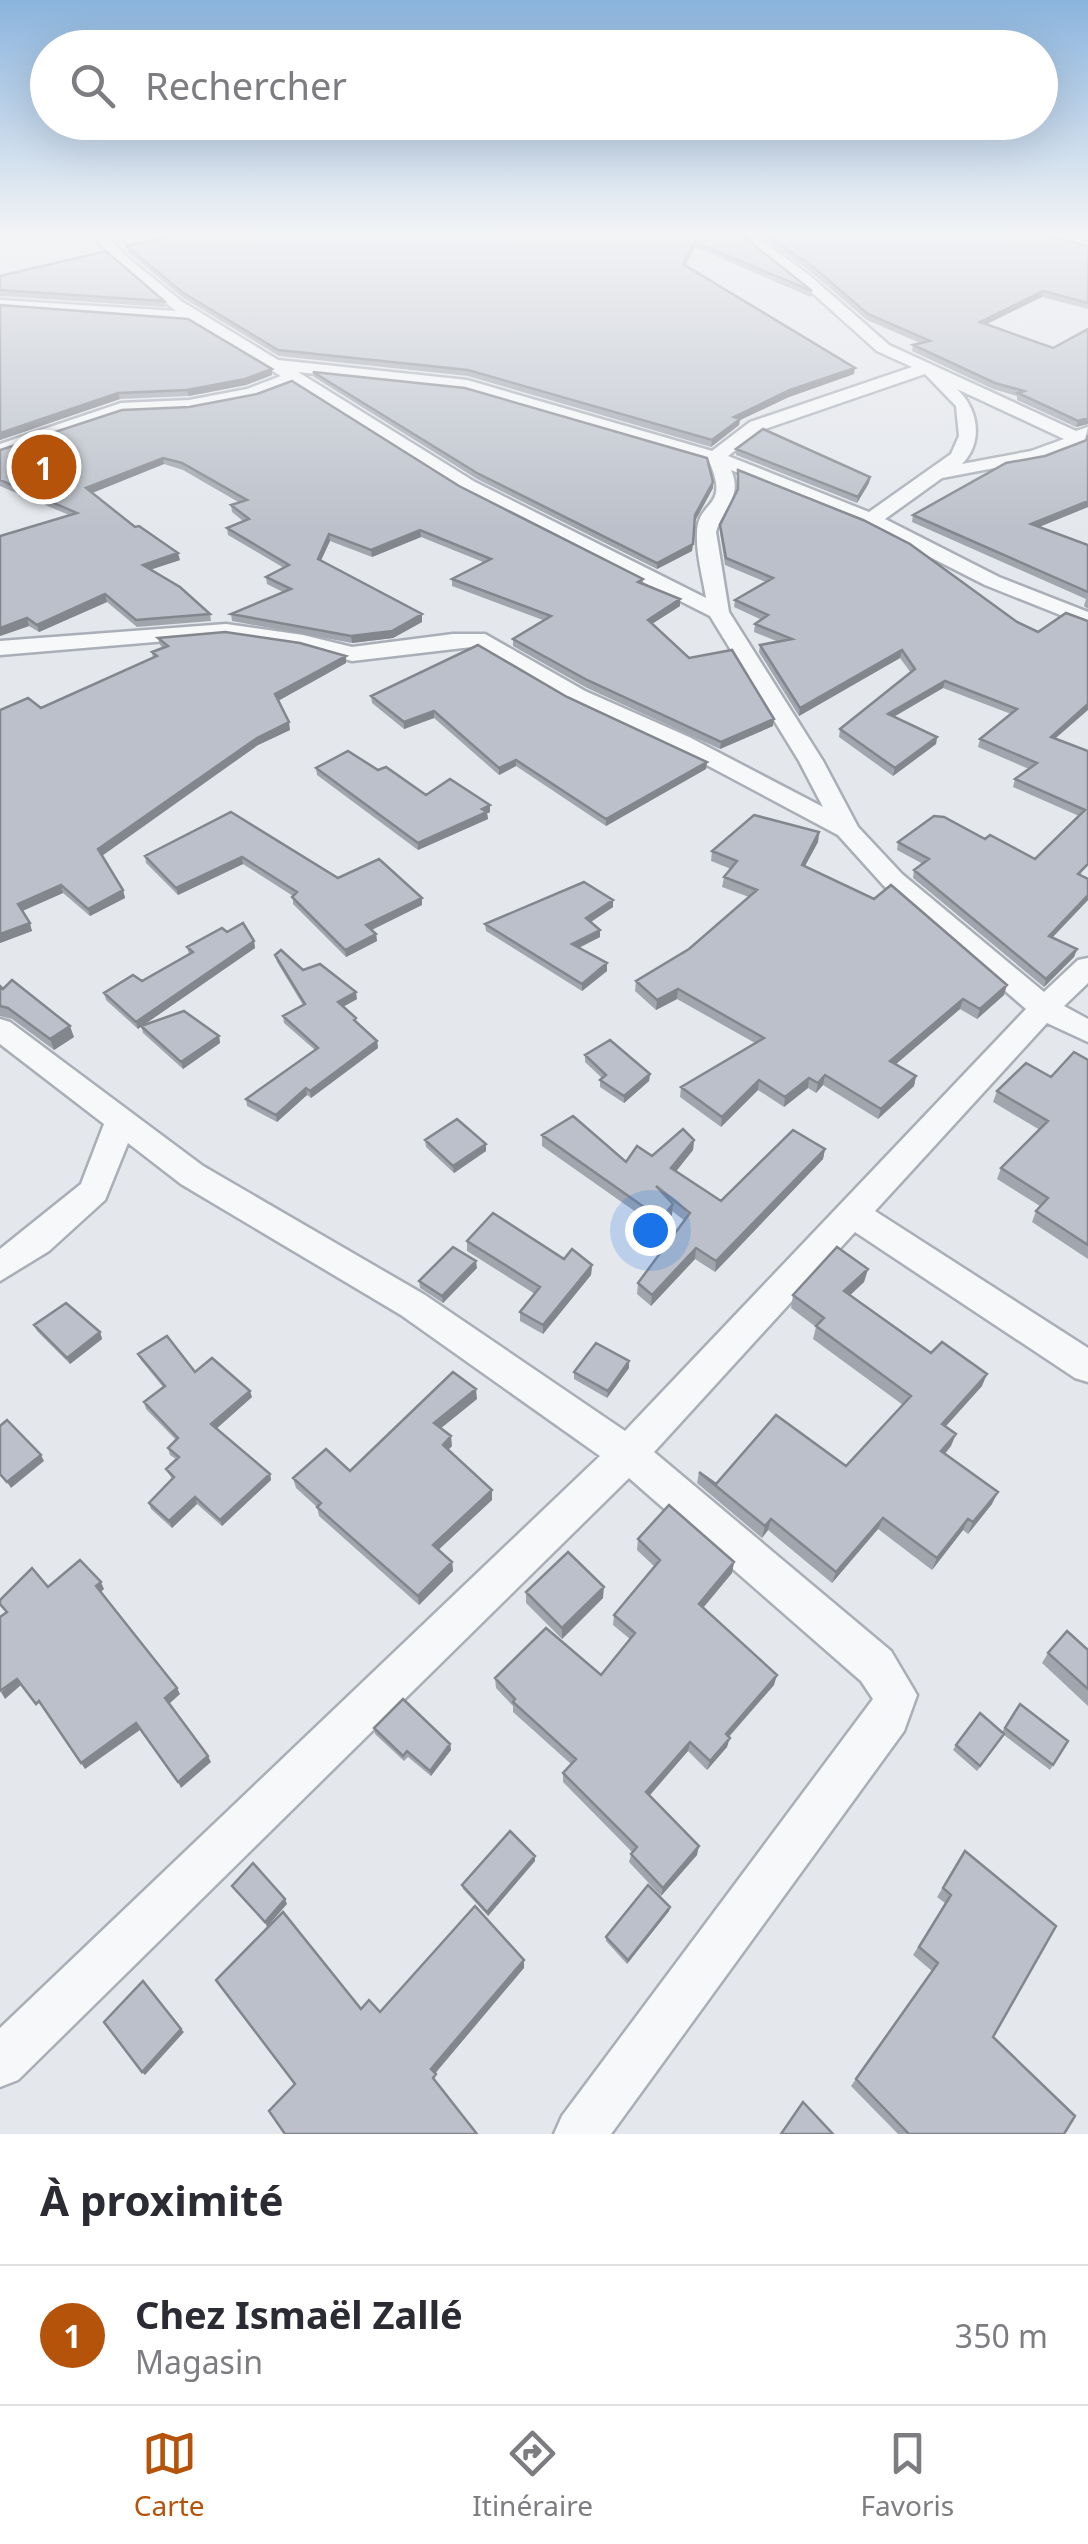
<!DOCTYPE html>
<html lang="fr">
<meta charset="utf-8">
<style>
body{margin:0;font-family:"Noto Sans",sans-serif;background:#f2f2f3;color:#2b2b33}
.you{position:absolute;left:650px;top:1230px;width:35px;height:35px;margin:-25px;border:8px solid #fff;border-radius:50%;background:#1a73e8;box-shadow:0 0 0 15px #1a73e833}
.badge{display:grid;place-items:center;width:65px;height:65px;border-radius:50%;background:#b45309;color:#fff;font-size:32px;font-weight:700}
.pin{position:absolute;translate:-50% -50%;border:5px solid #fff;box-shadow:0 2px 10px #0006}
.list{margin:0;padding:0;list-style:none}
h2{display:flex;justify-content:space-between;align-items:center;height:130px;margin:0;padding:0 40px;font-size:42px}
h2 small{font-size:32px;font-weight:400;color:#7c7c81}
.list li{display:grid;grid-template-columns:65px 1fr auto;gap:30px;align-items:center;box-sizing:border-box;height:140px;padding:0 40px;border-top:2px solid #e1e1e2}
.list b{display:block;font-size:38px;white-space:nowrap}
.list p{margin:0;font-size:32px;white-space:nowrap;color:#7c7c81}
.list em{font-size:32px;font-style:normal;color:#7c7c81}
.icon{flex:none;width:55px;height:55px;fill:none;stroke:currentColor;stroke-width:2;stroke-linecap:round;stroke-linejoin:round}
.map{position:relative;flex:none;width:1088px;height:2134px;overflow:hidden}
.search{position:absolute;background:#fff;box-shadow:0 10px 40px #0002;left:30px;right:30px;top:30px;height:110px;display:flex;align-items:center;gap:25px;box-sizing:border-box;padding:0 35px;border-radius:55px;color:#7c7c81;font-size:38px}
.sheet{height:270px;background:#fff}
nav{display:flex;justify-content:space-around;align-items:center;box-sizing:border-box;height:140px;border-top:2px solid #e1e1e2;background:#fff;font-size:28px;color:#7c7c81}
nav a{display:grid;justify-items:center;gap:5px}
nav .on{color:#b45309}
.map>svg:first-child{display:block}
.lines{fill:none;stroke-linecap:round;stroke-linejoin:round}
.minor-casing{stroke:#a9aeb7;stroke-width:5}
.minor{fill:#f7f8fa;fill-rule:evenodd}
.wall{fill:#a1a5ae}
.shaded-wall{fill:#83868d}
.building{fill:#bbc0ca;stroke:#83868d;stroke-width:2.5}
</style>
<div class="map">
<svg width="1088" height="2134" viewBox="0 0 1088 2134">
<rect width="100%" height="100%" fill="#e4e7ec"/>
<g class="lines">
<defs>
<path id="minor" d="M91,233H105L127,257L181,301L278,360L467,380L712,451L750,422L912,367L877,351L799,281L736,233H751L809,275L889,345L1076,431L1088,427L1084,443L1042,459L942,478L885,519L999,577L1088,612V626L985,585L863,523L731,470C743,497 723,507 716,532L729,612L823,761L858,827L902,874L1044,992L1078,960L1088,958V983L1064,1006L1088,1019V1042L1047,1023L875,1211L1088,1348V1382L1075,1378L855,1232L654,1452L891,1651L917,1695L904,1731L611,2134H554L562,2116L873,1699L861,1681L629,1478L18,2080L0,2087V2028L600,1456L401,1315L181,1184L128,1143L105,1200L49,1251L0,1281V1249L81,1184L104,1124L0,1044V1019L10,1022L203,1166L425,1295L625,1431L1026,1009L884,886L838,835L673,747L569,701L480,646L352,661L302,647L226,636L0,655V641L226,624L303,635L352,647L453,634H485L585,691L689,737L823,807L799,761L710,616L461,490L293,383L257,397L189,410L123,413L0,455V444L121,403L189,400L247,389L281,376L190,321L0,308V300L176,311L117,263ZM298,372L466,390L709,461C731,511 697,498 697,534C696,555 703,578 706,598L475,482ZM925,374L956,406L959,436L951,454L869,512L728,456L762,430ZM957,389L1064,439L1031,451L962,464C984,441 978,409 957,389Z
M1031,233H1052L1088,242V250Z"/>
</defs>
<use href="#minor" class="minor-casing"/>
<use href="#minor" class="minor"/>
</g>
<path class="wall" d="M739,233L812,291L811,297L695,247L685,265L854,374L789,397L740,420L739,425L711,447L468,376L279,356L183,298L128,252L127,246Z
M756,233H1037L1088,246V309L1042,297L986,324L1053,348L1088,329V424L1076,427L1017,400V396L993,389L912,351L913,345L920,343L867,320L811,272Z
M1066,233H1088V238Z
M0,276L164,301L165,307L0,296Z
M0,305L272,375L246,385L189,396L120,399L0,440Z
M313,372L713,482V488L695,521L692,551L657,569L477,479L314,377Z
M122,410L459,486L643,579V584L680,606L652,624L689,658L773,726L720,749L587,688L513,646V639L543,620L452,586V579L483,562L421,537L372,557L330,541L321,561L422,622L393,638L352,643L232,621L231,614L283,592L267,584L266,577L284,568L228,535L227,528L243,521L232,512L231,505L240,503L183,470L164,464L92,493L180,560L151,569L210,614L211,621L137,627L107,602L39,632L29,626L0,636V536L69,515L0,486V450Z
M1086,440L1088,507L1039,527L1088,545V609L1084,606L1086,599L912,522L913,515L1045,456Z
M736,449L870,477L869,483L857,503L736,455Z
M720,525L1017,622L1038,632L1056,739L1088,751L1081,876L1088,879V900L1053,937L1077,949L1074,957L1044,987L913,878L914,870L923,864L897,850L898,842L985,839L1035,859L1079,816L1013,787L1015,779L1029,769L978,747L980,739L1011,714L943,688L894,717L937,737L936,744L893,776L839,737L840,729L911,673L900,658L799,716L759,652L760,645L779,642L754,632L755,624L762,620L734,607L735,600L766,582L725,565L720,532Z
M158,638L346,656V663L278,701L290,730L258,745L102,856L123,890L125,898L90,916L63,893L22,911L32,931L0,943V710L41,708L153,658L152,652L163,648L160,645Z
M371,696L567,697L707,762L706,769L606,826L516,766L499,775L434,718L404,729L372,703Z
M316,768L378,770L426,795L490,805V812L487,813L488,819L418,850L317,775Z
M231,812L338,878L422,898V905L372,930L376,934L377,941L346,957L293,904V896L243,864L178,895L146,863L145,856Z
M819,832L818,842L805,866L1004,995L977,1019L960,1009L896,1064L916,1076L914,1086L878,1119L823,1085L816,1093L808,1088L784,1107L758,1090L721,1127L680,1097L681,1087L755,1043L677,999L656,1010L635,991L636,981L689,949L749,897L722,887L724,877L731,869L711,861L712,851Z
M613,900V907L591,922L600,930V937L579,948L607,971L582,991L486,931L485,924Z
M227,932L254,941L255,948L142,1025L219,1036L220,1043L183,1069L143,1033L141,1026L138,1029L106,1000L104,993L142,981L189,954L187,947Z
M275,955L357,999L343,1007L357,1023L377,1041L378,1048L311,1098L307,1095L277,1122L247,1106L246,1099L315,1050L284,1023L283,1016L303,1005L277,962Z
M0,986L74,1037L54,1050L12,1019L0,1016Z
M585,1055L650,1074L649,1081L624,1103L600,1087V1080L602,1078L585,1062Z
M1088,1060V1259L1032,1222L1036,1211L1040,1206L997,1179L1001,1168L1040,1130L993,1102L997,1091L1051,1077Z
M542,1135L626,1162L652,1156L694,1140L693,1150L676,1171L721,1201L825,1149L823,1159L715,1272L695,1259L651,1306L637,1294L638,1283L685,1221L672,1211V1215L660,1229L542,1146Z
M425,1140L486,1151L454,1173L426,1147Z
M467,1241L592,1265L591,1275L543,1334L520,1321V1312L535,1294L467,1251Z
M477,1268L443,1303L420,1288L419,1281Z
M868,1269L864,1282L850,1295L931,1353L982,1386L945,1427L951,1446L945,1454L992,1504L968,1534L963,1530L932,1570L878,1529L832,1583L768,1530L762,1538L697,1483L699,1472L716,1484L846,1466L903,1405L813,1339L816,1327L791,1308L793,1295Z
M34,1325L100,1332L102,1339L70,1364L37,1331Z
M138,1354L195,1372L252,1397L216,1428L270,1474L271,1480L222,1526L197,1504L172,1528L151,1509L149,1503L172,1479L166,1469L176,1459L170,1455L168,1448L176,1440L146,1409L144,1402L163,1387L141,1360Z
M629,1368L607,1398L574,1379V1372Z
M477,1399L441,1428L452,1446L448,1450L492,1490V1500L438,1550L452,1562L453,1571L419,1605L319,1516L317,1507L296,1488L293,1478L350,1471Z
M638,1539L734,1562L732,1573L703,1608L774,1685L729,1737L727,1747L707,1770L688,1751L649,1795L697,1855L661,1896L629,1862L632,1852L563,1782V1773L571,1764L513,1712V1706L496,1688L495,1678L601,1675L630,1639L613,1625L614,1615L655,1567L637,1550Z
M526,1592L603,1598L562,1639L526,1603Z
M1088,1650V1706L1042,1663L1048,1653Z
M1020,1704L1068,1741L1050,1770L1004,1735L977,1771L953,1750L956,1745L1002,1732Z
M374,1728L450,1744L451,1750L431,1776L408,1757L404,1761L375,1734Z
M965,1851L993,2037L1064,2134H898L851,2086L932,1971L913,1955L945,1903L937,1897Z
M535,1861L488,1916L463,1889L462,1885Z
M669,1911L627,1964L606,1941V1937Z"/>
<path class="shaded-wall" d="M695,242V247L683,270V264Z
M1043,291L1042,297L979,328L980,322Z
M855,368L854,374L789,397L740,420L739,425L711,447L712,440L734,417L790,390Z
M272,369V375L246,385L189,396L187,390Z
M118,393L120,399L0,440V433Z
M1088,418V424L1076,427L1078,421Z
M163,458L164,464L87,495L86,488Z
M870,477L869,483L857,503L858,497Z
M713,482V488L695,521V515Z
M1088,501V507L1029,531L1031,524Z
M420,530L421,537L372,557L371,550Z
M329,534L330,541L318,566V559Z
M693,544L692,551L657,569V563Z
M178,553L180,560L144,572L143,565Z
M105,594L107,602L39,632L37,625Z
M680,599V606L647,627L648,620Z
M422,614V622L393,638L352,643L351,636Z
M27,618L29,626L0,636V628Z
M902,650L900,658L799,716L800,708Z
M346,656V663L276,702L275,694Z
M945,681L943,688L886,721L888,714Z
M1088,704V710L1049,744L1051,737Z
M434,711V718L404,729V722Z
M774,719L773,726L720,749L721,742Z
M289,722L290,730L258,745L100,857L98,849L257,738Z
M937,737L936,744L893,776L895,768Z
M516,760V766L499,775V768Z
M707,762L706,769L606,826V819Z
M490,805V812L487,813L488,819L418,850V843Z
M819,832L818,842L800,875L802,865Z
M242,857L243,864L178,895L176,888Z
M61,885L63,893L20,912L18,904Z
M123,890L125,898L90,916L88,909Z
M1088,895V900L1047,943L1049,936Z
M422,898V905L367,932L366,925Z
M613,900V907L586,925V918Z
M30,923L32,931L0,943V934Z
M600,930V937L572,951V944Z
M376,934L377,941L346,957L345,950Z
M254,941L255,948L138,1029L136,1022Z
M1077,949L1074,957L1044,987L1046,979Z
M607,963V971L582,991V984Z
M1007,985L1004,995L977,1019L980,1009Z
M678,989L677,999L656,1010L657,1000Z
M356,992L357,999L339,1009L338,1002Z
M963,999L960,1009L888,1071L890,1061Z
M70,1026L74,1037L54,1050L50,1039Z
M219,1036L220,1043L183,1069L181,1062Z
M377,1041L378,1048L311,1098L310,1091Z
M650,1074L649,1081L624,1103V1096Z
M825,1075L823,1085L816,1093L818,1083Z
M916,1076L914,1086L878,1119L881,1109Z
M809,1078L808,1088L784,1107L785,1097Z
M759,1080L758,1090L721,1127L722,1117Z
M306,1088L307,1095L277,1122L276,1115Z
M694,1140L693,1150L670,1179L671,1168Z
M486,1144V1151L454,1173L453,1166Z
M825,1149L823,1159L715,1272L716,1261Z
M673,1204L672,1215L660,1229L661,1219Z
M696,1248L695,1259L651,1306L652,1295Z
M476,1261L477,1268L443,1303L442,1296Z
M592,1265L591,1275L543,1334V1325Z
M868,1269L864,1282L841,1304L844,1291Z
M100,1332L102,1339L70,1364L67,1358Z
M629,1361V1368L607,1398L608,1391Z
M987,1374L982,1386L937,1436L942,1424Z
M476,1389L477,1399L435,1433L434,1423Z
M250,1391L252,1397L214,1431L211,1424Z
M956,1434L951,1446L936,1463L941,1451Z
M451,1436L452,1446L444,1454L443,1445Z
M41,1455L44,1461L11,1488L7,1482Z
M270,1474L271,1480L222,1526L220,1520Z
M492,1490V1500L434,1554L433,1545Z
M998,1492L992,1504L968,1534L973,1522Z
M195,1497L197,1504L172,1528L169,1521Z
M883,1518L878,1529L832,1583L836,1572Z
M771,1519L768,1530L762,1538L765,1526Z
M968,1519L963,1530L932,1570L937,1558Z
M452,1562L453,1571L419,1605L418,1596Z
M734,1562L732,1573L697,1615L699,1604Z
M101,1582L104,1589L100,1593L96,1586Z
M604,1587L603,1598L562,1639V1628Z
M777,1675L774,1685L723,1743L726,1734Z
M17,1679L21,1685L5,1699L1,1692Z
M177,1688L180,1694L169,1704L165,1698Z
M136,1723L140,1730L85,1769L81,1763Z
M730,1738L727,1747L707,1770L710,1761Z
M690,1742L688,1751L645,1801L646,1792Z
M450,1744L451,1750L431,1776L430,1771Z
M208,1756L211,1762L181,1788L178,1782Z
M699,1846L697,1855L661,1896L663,1888Z
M535,1856V1861L488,1916L487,1912Z
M285,1899L287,1904L267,1927L265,1922Z
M670,1907L669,1911L627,1964L628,1960Z
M524,1960V1968L433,2076L431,2069Z
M181,2029L184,2032L145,2075L142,2072Z"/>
<path class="building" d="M184,233H739L812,291L695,242L683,264L855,368L790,390L734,417L740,419L712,440L468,370L278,350L182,292L127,246Z
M764,233H1037L1088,246V303L1043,291L980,322L1053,348L1088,329V418L1078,421L1018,393L1024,391L995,383L913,345L930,341L868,314L812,266Z
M106,251L164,301L0,290V276Z
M0,305L188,319L272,369L245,379L187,390L118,393L0,433Z
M313,372L465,388L707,458L713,482L695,515L693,544L657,563L477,473Z
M292,381L459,486L643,579L638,582L680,599L648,620L689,658L732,650L774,719L721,742L587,680L513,639L551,616L452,579L491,559L420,530L371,550L329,534L318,559L422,614L392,631L351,636L231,614L291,589L266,577L289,565L227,528L249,519L231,505L247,500L182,463L163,458L86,488L135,527L139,526L178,553L143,565L180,587L210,614L136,620L105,594L37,625L27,618L0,628V536L77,513L0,480V450L122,410L189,407L257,394Z
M763,429L870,477L858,497L736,449Z
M1088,435V501L1031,524L1088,545V592L913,515L1006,463L1045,456L1087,440Z
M738,470L863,520L910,544L1017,622L1038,632L1066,613L1088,621V704L1051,737L1088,751V864L1078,874L1088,879V895L1049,936L1077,949L1046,979L914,870L929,859L898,842L934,816L944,817L985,839L990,835L1035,859L1085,810L1015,779L1037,763L980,739L1017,709L945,681L888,714L937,737L895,768L840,729L915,669L902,650L800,708L760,645L792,639L755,624L768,615L735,600L773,578L726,558L720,525L738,489Z
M225,632L300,643L346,656L275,694L289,722L257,738L98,849L123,890L88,909L61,885L18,904L30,923L0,934V710L28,698L41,708L157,656L152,652L168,646L158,638Z
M478,645L567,697L707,762L606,819L516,760L499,768L434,711L404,722L371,696Z
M348,751L378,770L386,767L426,795L450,779L490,805L482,809L487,812L418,843L316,768Z
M231,812L338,878L379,859L422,898L366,925L376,934L345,950L292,897L297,892L242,857L176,888L145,856Z
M754,815L819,832L802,865L874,899L891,885L1007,985L980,1009L963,999L890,1061L916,1076L881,1109L825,1075L818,1083L809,1078L785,1097L759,1080L722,1117L681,1087L764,1038L678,989L657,1000L636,981L689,949L757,890L724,877L737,861L712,851Z
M584,882L613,900L586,918L600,930L572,944L607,963L582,984L485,924Z
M243,923L254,941L136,1022L104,993L133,975L142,981L193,952L187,947L222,928L227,932Z
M281,950L303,970L320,964L356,992L338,1002L356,1018L354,1020L377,1041L310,1091L306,1088L276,1115L246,1099L318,1048L283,1016L305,1004L275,955Z
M12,980L70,1026L50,1039L8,1008L0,1006V986L3,989Z
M184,1011L219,1036L181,1062L141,1026Z
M610,1040L650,1074L624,1096L600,1080L606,1075L585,1055Z
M1074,1052L1088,1060V1245L1036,1211L1048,1198L1001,1168L1048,1121L997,1091L1026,1063L1051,1077Z
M573,1116L626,1162L637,1146L652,1156L683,1129L694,1140L671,1168L721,1201L793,1130L825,1149L716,1261L696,1248L652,1295L638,1283L690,1213L656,1186L673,1204L661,1219L542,1135Z
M457,1119L486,1144L453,1166L425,1140Z
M493,1213L564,1259L572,1249L592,1265L543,1325L520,1312L540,1287L467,1241Z
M453,1247L476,1261L442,1296L419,1281Z
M837,1247L868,1269L844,1291L931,1353L942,1342L987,1374L942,1424L956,1434L941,1451L998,1492L973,1522L968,1519L937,1558L883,1518L836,1572L771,1519L765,1526L699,1472L716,1484L776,1415L846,1466L911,1396L816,1326L824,1318L793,1295Z
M66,1303L100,1332L67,1358L34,1325Z
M167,1336L195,1372L212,1358L250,1391L211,1424L270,1474L220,1520L195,1497L169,1521L149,1503L174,1477L166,1469L179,1457L168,1448L178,1438L144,1402L165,1386L138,1354Z
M596,1343L629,1361L608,1391L574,1372Z
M453,1372L476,1389L434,1423L451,1436L443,1445L492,1490L433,1545L452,1562L418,1596L317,1507L321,1503L293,1478L326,1449L350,1471Z
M7,1420L41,1455L7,1482L0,1474V1426Z
M669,1505L734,1562L699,1604L777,1675L726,1734L730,1738L710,1761L690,1742L646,1792L699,1846L663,1888L631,1854L637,1847L563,1773L576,1759L513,1702L515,1699L495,1678L546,1628L601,1675L635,1633L614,1615L660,1560L638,1539Z
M568,1552L604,1587L562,1628L526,1592Z
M80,1560L101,1582L96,1586L177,1688L165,1698L208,1756L178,1782L136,1723L81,1763L39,1701L36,1704L17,1679L0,1691V1617L7,1612L0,1604V1600L32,1568L48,1587Z
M1067,1631L1088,1650V1689L1048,1653Z
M403,1699L450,1744L430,1771L407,1751L403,1756L374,1728Z
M1020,1704L1068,1741L1053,1765L1005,1728Z
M980,1713L1004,1734L980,1766L956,1745Z
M510,1831L535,1856L487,1912L462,1885Z
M965,1851L1056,1926L993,2037L1075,2116L1064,2134H909L856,2079L938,1963L919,1947L951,1895L943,1888Z
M253,1863L285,1899L265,1922L232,1886Z
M648,1885L670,1907L628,1960L606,1937Z
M475,1906L524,1960L431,2069L436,2074L433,2078L477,2134H285L269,2111L295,2084L216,1980L283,1912L361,2009L369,2000L380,2012Z
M143,1981L181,2029L142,2072L104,2022Z
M803,2102L833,2134H781Z"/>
<linearGradient id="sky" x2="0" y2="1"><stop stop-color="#8bb4dd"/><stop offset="0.44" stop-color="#f3f4f6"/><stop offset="1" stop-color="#f3f4f6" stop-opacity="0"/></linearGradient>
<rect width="1088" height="531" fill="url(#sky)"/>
</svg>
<div class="you"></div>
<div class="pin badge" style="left:44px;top:467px">1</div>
<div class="search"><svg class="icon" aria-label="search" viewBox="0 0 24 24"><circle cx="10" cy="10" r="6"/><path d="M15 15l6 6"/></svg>Rechercher</div>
</div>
<section class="sheet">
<h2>À proximité<small></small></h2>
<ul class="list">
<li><span class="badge">1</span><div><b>Chez Ismaël Zallé</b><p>Magasin</p></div><em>350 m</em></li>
</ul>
</section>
<nav>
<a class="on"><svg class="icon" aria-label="map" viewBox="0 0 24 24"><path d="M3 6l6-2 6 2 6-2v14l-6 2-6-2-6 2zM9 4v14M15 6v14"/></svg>Carte</a>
<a><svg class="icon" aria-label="directions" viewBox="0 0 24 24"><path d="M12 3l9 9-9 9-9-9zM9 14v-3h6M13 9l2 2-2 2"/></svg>Itinéraire</a>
<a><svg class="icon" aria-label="saved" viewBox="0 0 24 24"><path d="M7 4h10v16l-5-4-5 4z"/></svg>Favoris</a>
</nav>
